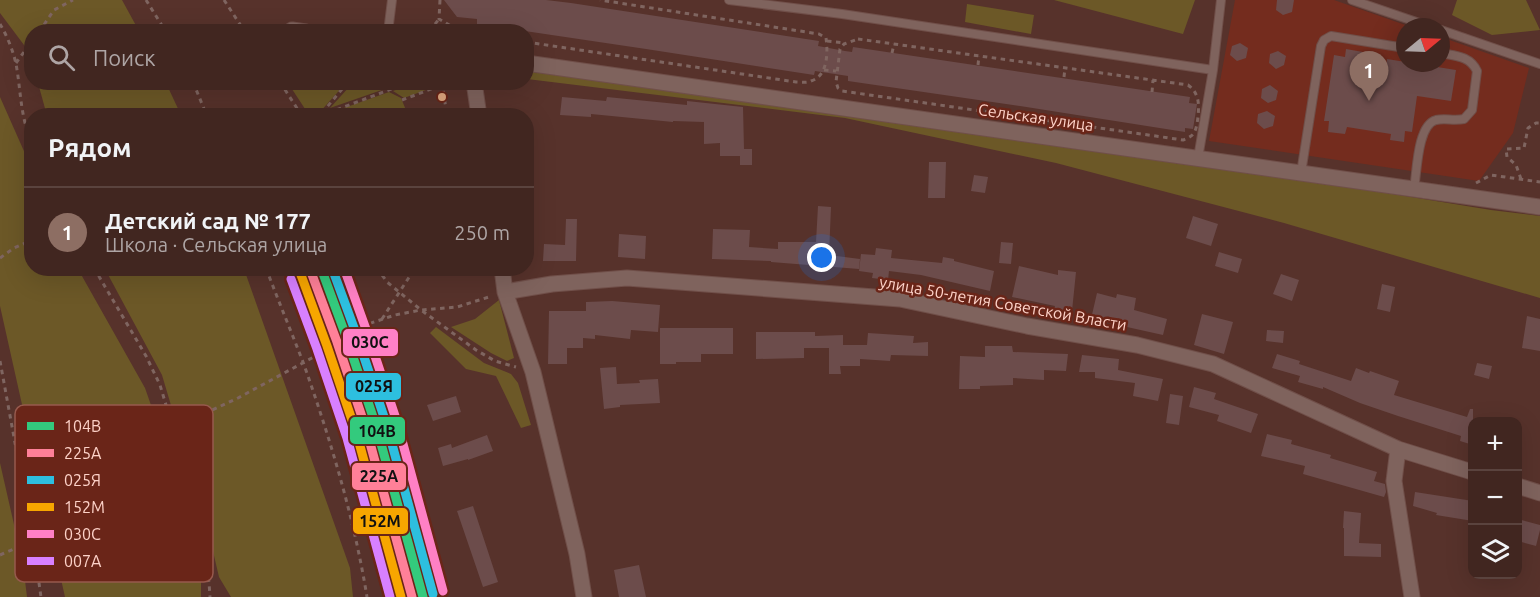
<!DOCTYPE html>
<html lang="ru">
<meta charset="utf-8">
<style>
body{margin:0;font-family:Ubuntu,sans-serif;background:#4c322d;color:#f1f3f6}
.controls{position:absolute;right:18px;bottom:18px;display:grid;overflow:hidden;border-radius:12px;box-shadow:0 6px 24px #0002}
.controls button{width:54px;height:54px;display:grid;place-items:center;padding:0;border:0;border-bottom:2px solid #5a433e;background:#412620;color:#f1f3f6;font:30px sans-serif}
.compass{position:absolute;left:1396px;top:18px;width:54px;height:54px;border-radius:50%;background:#412620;box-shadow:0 6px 24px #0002;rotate:71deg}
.you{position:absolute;left:822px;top:258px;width:21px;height:21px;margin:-15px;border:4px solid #fff;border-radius:50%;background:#1a73e8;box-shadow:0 0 0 9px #1a73e833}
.badge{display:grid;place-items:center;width:39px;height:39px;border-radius:50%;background:#ea580c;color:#fff;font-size:20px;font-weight:700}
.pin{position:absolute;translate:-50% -50px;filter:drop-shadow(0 2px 3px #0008)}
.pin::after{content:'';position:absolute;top:32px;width:21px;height:18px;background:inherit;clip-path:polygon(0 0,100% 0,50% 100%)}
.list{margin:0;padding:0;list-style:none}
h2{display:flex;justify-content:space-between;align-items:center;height:78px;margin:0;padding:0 24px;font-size:26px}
h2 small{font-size:20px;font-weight:400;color:#aea5a5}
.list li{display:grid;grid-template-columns:39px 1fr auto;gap:18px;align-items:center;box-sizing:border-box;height:90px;padding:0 24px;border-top:2px solid #5a433e}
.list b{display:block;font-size:22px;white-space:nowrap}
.list p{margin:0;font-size:20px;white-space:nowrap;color:#aea5a5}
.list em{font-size:20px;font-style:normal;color:#aea5a5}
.icon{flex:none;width:33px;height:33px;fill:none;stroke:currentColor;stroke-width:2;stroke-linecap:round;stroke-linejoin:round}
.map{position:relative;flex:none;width:1540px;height:597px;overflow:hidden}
.search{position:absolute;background:#412620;box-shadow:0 6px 24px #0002;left:24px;top:24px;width:510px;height:66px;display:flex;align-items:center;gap:15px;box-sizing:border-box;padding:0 21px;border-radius:24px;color:#aea5a5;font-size:22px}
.panel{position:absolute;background:#412620;box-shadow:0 6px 24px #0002;left:24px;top:108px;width:510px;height:168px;border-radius:24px}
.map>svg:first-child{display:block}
.built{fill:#742c1e}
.green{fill:#6c5827}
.building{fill:#6c4c4b}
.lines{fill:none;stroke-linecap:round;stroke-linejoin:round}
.service-casing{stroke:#704f49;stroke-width:10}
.minor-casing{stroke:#704f49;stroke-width:17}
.path{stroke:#7f6560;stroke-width:3;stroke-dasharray:4.5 4.5;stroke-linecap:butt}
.service{stroke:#7f635d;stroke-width:8}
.minor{stroke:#7f635d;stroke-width:15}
.rail-1-casing{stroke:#6a2518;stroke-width:14}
.rail-2-casing{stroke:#6a2518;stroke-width:14}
.rail-3-casing{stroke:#6a2518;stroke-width:14}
.rail-4-casing{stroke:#6a2518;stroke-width:14}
.rail-5-casing{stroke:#6a2518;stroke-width:14}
.rail-6-casing{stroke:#6a2518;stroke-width:14}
.rail-1{stroke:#33ca7d;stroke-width:9}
.rail-2{stroke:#ff8098;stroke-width:9}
.rail-3{stroke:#2dbfdf;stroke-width:9}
.rail-4{stroke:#f7a600;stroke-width:9}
.rail-5{stroke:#ff80c5;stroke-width:9}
.rail-6{stroke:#d880ff;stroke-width:9}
.bus-dot{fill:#dfa77e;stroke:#6a2518;stroke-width:2}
.labels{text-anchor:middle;stroke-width:5;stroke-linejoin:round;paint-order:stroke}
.street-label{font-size:16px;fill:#fdd2c8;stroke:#6a2518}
.key{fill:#6a2518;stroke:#96594d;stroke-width:1.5}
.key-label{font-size:16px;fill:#fdd2c8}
.line-badge{stroke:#6a2518;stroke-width:2}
.pale-badge-label{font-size:16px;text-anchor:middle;font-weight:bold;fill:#111}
</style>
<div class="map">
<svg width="1540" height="597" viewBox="0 0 1540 597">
<rect width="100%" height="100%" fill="#57322b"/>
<path class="built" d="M1235,0H1334L1411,27H1405V63H1441V37L1529,68L1513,133L1479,181L1209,141Z"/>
<path class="green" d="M0,0H122L139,31L32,32L31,58L30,53L0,13Z
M1054,0H1195L1183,34Z
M1457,0H1526L1540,30L1492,35L1452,15Z
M967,4L1034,15L1031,34L965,22Z
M531,70L1171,158L1491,210L1540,216V298L1284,223L1056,163L845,118L527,79V73Z
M38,83H166L181,115H46V112Z
M288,83H346L319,113L309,115Z
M373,83H402L330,108L350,86C359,88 365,88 373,83Z
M414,83L434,87L404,98L393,91Z
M389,92L401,98L408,115H337L341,109Z
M0,97L31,167L32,268L78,269L145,388L167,451L201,580V597H65L0,306Z
M105,269H244L350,568L353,597H231L219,577L208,530L162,375Z
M499,300L514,358L507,361L491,353L451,327L475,319Z
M436,327L484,363L511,374L518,383L531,425L521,428L496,376L466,369L430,333Z
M0,463L23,564L27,597H0Z"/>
<path class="building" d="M444,0H546L571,3L819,41L818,46L845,51L852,52L853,47L1190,97L1189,103L1197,104L1193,129L1185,128V132L1020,106L848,81V76L815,71L814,75L646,49L477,24V19L457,17Z
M1277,0H1294L1292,12L1283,15L1276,10Z
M1240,43L1248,48L1246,58L1237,61L1230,55L1232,46Z
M1346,49L1363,52L1362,64L1386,68L1387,59L1456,70L1451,101L1417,96L1412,132L1405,131L1404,142L1390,140L1391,134L1347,127L1345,134L1328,132L1329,121H1324L1334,55L1345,57Z
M1278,51L1286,56L1284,65L1276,69L1269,63L1270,54Z
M1270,85L1278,91L1276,100L1268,103L1261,98L1262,89Z
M562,97L606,101L607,97L687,105V101L743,107L744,149H752V165H740V156H720V143L704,144V122L673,121V122L591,114V117L560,115Z
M1267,111L1275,116L1273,126L1264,129L1257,123L1258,114Z
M929,162H946L945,198H928Z
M974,175L988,177L985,193L971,191Z
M818,206L831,207L829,255L860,259L859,269L771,262V261L712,259L713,229L750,230L749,247L778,249V242H816Z
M1193,216L1218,224L1211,246L1186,238Z
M566,219H577L576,261H543L544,244L565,245Z
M619,234L646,236L645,259L618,257Z
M1001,242L1013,243L1011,264L999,263Z
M876,248L892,250L891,258L942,263L943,257L954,259V261L994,271L990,291L921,275L889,271L888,280L872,278L873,273L859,271L861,254L875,255Z
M1219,252L1242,259L1238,273L1215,266Z
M1019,266L1058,275V270L1076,272L1072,311L1054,309L1055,306L1012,297Z
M1281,274L1299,280L1292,301L1273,294Z
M1382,284L1395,287L1390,312L1377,309Z
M1097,293L1116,298L1117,294L1136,298L1134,310L1167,319L1163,335L1091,319Z
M612,301L660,305L658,332L631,330L630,339L595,335V339L583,338V348H567V364H548L549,311H586V302Z
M1202,314L1233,322L1224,354L1194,345Z
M1527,316L1540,319V351L1522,348Z
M660,328H733V354H701V362H676V364H660Z
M1267,330L1284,331L1283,343L1266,341Z
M756,332H815V336L843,335V345H867L868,333L914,336L913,343L928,342V356L891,355L890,361L860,359V366H840L841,374H829V348H804V358L756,359Z
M985,346H1012L1013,352L1068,354L1066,371L1044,370V380L1013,378V385L980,386V389H959L960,356L985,357Z
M1277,354L1300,361L1299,364L1351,381L1356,368L1369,373L1370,371L1399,381L1394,395L1467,417L1470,409H1473V445L1460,441L1461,436L1398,416L1360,403L1323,387V389L1298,382L1300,376L1272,368Z
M1082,355L1119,359L1118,370L1163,379L1158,401L1133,396L1135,383L1095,378V372H1079Z
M1477,363L1492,366L1489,379L1474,375Z
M616,367L617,384L640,383L639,380L658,379L660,403L620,405V407L604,409L600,368Z
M1194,387L1216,393L1214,399L1258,414L1251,433L1217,421L1219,415L1189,407Z
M1170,394L1183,396L1179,425L1166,423Z
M456,396L461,412L433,421L427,405Z
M1267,434L1292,440L1291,444L1331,455L1330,458L1377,472L1374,481L1385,484L1386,492L1384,497L1303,474L1305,466L1261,456Z
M487,435L493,451L468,460V459L443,466L438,448L451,444L452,448Z
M1415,492L1473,501V521L1436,515L1437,513L1413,506Z
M473,506L498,582L483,587L457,511Z
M1344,511L1361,513L1359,543L1381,544V557L1344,556V528H1343Z
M1518,519L1540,525V530L1536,546L1518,541Z
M639,565L646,597H619L614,570Z"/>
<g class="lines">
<defs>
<path id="service" d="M729,0L842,14L1213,70
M1352,0L1431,27
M1441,30L1540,64
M388,32L392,0
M1198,158L1213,70L1221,0
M1301,173L1321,46L1324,40L1331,36L1405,48
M1414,189C1417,173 1417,125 1436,120C1445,118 1454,121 1464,119L1472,110L1477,71C1470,56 1456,56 1441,53"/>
<path id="minor" d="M289,32L292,30L306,32
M526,63L1540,207
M474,82L479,116
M502,268L505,292L533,372L577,554L584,597
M505,292L552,284L627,278L900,299L1027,326L1137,345L1213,364L1398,449L1472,472
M1398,449L1394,481L1412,597
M1518,486L1540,493"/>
</defs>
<use href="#service" class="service-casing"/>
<use href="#minor" class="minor-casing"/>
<path class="path" d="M146,0L166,32
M224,0L245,32
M440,0L439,19L461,32
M0,24C7,36 13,50 16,64C21,90 20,117 32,143
M39,32L54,10L73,0
M433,32L432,28L439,19
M858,39L1188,85C1192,88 1195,91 1197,97C1200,104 1198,124 1195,131C1193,136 1188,138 1183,140L842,91L838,88L836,82L840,49L844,44Z
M827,41L845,43
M526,42L796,82C801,82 807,83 811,81C828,76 828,52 826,38L819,34L600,0
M892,53L894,44
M16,63L32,41
M978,65L979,56
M824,70L836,71
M1064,77L1065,68
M193,82L207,116
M280,82L302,116
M352,82C357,85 362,86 368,82
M422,82L438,86
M442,82L447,116
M1152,92L1153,80
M402,100L439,86
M322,113L348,82
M320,116L410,82
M1521,179L1516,165L1507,157L1506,149L1524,148L1528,128L1536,123H1540
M1476,183L1491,175L1540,182
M0,258L14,248L32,240
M94,268L146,356L160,385L166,405L168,426L209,582L210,597
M266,268C278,300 291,331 303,362C330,438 354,517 367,597
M377,268L387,282L421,310L476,350L495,361L516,367
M382,319L415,268
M351,337L391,462L427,597
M0,361L33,541L41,597
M0,555L33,541L56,524L126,464L147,442L168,426L197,417L238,398L347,339L365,325L395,315L421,310L457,307L492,296"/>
<use href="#service" class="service"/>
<use href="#minor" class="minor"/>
<defs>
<path id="rail-1" d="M321,268L347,339L377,429L423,597"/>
<path id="rail-2" d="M311,272L337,342L367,432L412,597"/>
<path id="rail-3" d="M332,268L357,336L387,426L433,594"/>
<path id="rail-4" d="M301,275L327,346L357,435L401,597"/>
<path id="rail-5" d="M344,268L367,332L397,422L443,591"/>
<path id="rail-6" d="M291,279L317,349L347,438L390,597"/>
</defs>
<use href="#rail-1" class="rail-1-casing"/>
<use href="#rail-2" class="rail-2-casing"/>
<use href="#rail-3" class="rail-3-casing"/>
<use href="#rail-4" class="rail-4-casing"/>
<use href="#rail-5" class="rail-5-casing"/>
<use href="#rail-6" class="rail-6-casing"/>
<use href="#rail-1" class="rail-1"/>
<use href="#rail-2" class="rail-2"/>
<use href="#rail-3" class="rail-3"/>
<use href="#rail-4" class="rail-4"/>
<use href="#rail-5" class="rail-5"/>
<use href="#rail-6" class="rail-6"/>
</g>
<circle class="bus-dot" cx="442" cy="97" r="5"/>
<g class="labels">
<g class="street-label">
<text transform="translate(1036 117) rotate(8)" y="6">Сельская улица</text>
<text transform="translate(1003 303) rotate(10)" y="6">улица 50-летия Советской Власти</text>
</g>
</g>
<rect x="15" y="405" width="198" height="177" rx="9" class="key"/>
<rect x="27" y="422" width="27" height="8" fill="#33ca7d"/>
<rect x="27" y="449" width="27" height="8" fill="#ff8098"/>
<rect x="27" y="476" width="27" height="8" fill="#2dbfdf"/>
<rect x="27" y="503" width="27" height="8" fill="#f7a600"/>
<rect x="27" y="530" width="27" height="8" fill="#ff80c5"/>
<rect x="27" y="557" width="27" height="8" fill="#d880ff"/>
<g class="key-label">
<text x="64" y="432">104В</text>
<text x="64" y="459">225А</text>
<text x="64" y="486">025Я</text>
<text x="64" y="513">152М</text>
<text x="64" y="540">030C</text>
<text x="64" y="567">007А</text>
</g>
<g class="line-badge">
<rect x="342" y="328" width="57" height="29" rx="6" fill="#ff80c5"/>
<rect x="345" y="372" width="57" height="29" rx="6" fill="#2dbfdf"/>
<rect x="349" y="416" width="57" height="29" rx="6" fill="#33ca7d"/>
<rect x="351" y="462" width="56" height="29" rx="6" fill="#ff8098"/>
<rect x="352" y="507" width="57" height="28" rx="6" fill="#f7a600"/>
</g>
<g class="pale-badge-label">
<text x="370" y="348">030C</text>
<text x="374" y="392">025Я</text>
<text x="377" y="437">104В</text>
<text x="379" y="482">225А</text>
<text x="380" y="527">152М</text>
</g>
</svg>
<div class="controls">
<button>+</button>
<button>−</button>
<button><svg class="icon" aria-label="layers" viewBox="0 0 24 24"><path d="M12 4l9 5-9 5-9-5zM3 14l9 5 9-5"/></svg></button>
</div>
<svg class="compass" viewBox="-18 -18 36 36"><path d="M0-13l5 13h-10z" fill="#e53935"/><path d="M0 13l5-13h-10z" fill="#aea5a5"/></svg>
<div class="you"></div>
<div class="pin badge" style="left:1369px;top:101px;background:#8d6e63">1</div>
<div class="search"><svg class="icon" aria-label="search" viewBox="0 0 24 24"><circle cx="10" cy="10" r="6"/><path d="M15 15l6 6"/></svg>Поиск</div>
<section class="panel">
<h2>Рядом<small></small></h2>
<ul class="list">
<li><span class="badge" style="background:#8d6e63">1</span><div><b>Детский сад № 177</b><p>Школа · Сельская улица</p></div><em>250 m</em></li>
</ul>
</section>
</div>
